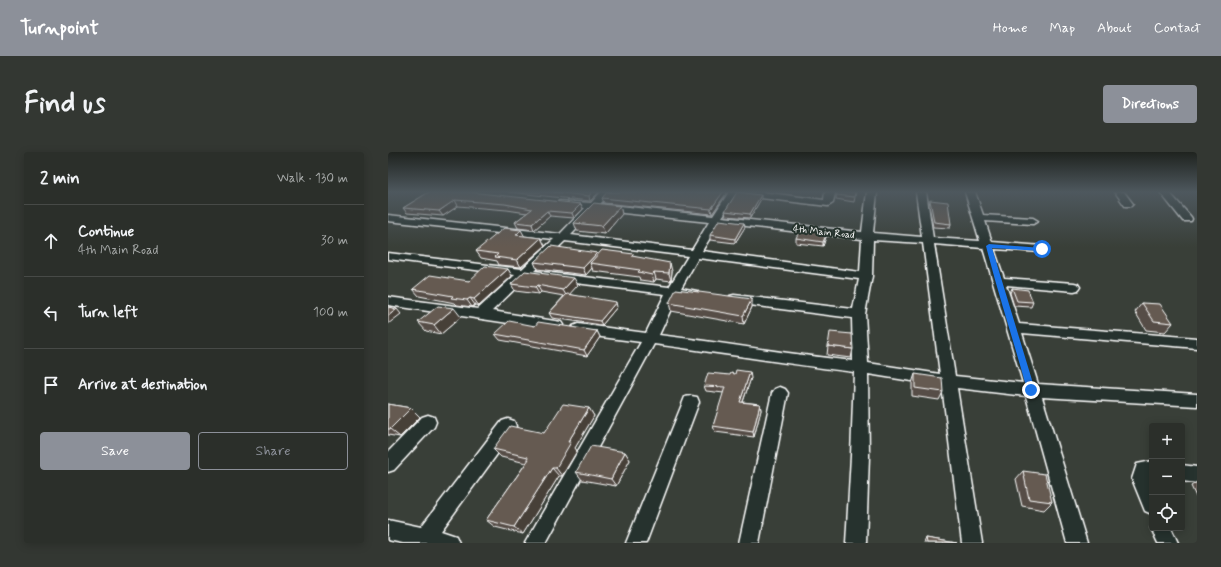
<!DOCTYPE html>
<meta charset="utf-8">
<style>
body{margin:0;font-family:Mynerve,sans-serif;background:#333732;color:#f1f3f6}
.controls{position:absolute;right:12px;bottom:12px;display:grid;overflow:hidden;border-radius:4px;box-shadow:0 2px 10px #0003}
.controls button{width:36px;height:36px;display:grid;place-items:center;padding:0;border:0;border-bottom:1px solid #474a47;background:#2b2f2a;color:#f1f3f6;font:20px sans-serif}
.stop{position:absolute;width:12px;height:12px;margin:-9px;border:3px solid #1a73e8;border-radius:50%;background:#fff}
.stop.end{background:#1a73e8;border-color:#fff;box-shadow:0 1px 4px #0008}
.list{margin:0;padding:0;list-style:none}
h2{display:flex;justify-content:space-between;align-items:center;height:52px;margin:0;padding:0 16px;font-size:17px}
h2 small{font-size:13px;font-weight:400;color:#a6a9a8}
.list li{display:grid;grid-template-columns:26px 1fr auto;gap:12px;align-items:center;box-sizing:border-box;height:72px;padding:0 16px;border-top:1px solid #474a47}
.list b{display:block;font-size:15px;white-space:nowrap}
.list p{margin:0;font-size:13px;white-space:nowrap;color:#a6a9a8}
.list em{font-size:13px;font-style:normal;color:#a6a9a8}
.actions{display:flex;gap:8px;padding:12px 16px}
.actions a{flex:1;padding:9px 0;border:1px solid #8c9099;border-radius:4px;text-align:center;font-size:14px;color:#8c9099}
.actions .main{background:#8c9099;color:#fff}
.icon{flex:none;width:22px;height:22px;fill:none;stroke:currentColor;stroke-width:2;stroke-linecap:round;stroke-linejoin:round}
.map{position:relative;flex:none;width:809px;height:391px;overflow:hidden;border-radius:4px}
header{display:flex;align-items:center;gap:24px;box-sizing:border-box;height:56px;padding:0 20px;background:#8c9099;color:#fff}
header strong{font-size:19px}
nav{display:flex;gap:22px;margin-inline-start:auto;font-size:14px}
.intro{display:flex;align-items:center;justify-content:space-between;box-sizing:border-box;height:96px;padding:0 24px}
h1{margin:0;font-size:28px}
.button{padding:10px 18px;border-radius:4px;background:#8c9099;color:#fff;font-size:14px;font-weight:700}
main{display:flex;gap:24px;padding:0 24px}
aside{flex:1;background:#2b2f2a;border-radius:4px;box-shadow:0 2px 10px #0003}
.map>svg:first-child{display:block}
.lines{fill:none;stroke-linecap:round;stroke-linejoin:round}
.minor-casing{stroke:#fff;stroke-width:3}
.minor{fill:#26332d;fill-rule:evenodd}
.wall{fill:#574d46;stroke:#fff}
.shaded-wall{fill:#473f39;stroke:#fff}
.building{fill:#655a51;stroke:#fff}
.route{fill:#1a73e8}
.labels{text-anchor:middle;stroke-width:4;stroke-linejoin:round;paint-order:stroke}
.far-street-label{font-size:10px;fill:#fff;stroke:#26332d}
</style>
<header>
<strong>Turnpoint</strong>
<nav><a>Home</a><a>Map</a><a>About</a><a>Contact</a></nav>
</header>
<div class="intro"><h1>Find us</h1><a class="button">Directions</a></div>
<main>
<aside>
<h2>2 min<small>Walk · 130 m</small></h2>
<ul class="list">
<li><svg class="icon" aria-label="ahead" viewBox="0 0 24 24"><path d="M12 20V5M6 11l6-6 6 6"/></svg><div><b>Continue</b><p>4th Main Road</p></div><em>30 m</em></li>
<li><svg class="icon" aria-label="left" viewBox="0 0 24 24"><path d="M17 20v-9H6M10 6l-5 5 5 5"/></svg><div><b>Turn left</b></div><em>100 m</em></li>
<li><svg class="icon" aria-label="arrive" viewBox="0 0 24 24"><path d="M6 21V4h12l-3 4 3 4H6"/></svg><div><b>Arrive at destination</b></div></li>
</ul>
<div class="actions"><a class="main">Save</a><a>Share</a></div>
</aside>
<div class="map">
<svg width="809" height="391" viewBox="0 0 809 391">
<rect width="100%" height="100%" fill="#393f38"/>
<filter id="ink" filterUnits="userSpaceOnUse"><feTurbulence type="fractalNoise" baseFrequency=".025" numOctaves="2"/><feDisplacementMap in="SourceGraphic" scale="8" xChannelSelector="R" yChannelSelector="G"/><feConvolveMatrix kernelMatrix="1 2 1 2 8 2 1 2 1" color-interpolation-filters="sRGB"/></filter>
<g filter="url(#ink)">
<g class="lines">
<defs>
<path id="minor" d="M213,40H223L212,52L325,64L341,40H351L334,65L474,80L479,40H489L485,81L534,85L528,40H538L545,86L592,89L577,40H587L595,63L645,66L650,69L645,72L597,69L604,90L654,94L660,97L654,100L606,97L616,126L686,131L690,132L692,135L690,138L686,139L618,133L631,172L809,186V196L634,181L650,232L809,242V254L654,245L699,391H679L638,244L569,236L594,391H574L554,234L480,222L481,304L478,391H458L463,304L466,220C399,212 333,201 266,192L158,391H137L253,190L190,182L185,180L183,177L185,174L190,172L258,181L277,142L139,125L104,159L173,170L175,173L173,176L168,178L0,153V145L90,157L127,123L0,107V101L134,117L166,87L0,69V63L172,82L197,56L171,53L169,51L171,49L203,51ZM207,58L321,70L304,98L183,83ZM331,71L474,87L472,120L314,99ZM485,88L535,91L552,222L480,211L477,162L484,124ZM177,89L300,104L281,135L146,119ZM546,92L595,96L635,231L567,224ZM310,106L471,127L465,157L346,143L342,144L340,147L342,150L346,151L464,166L465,209C400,202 336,191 271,183L289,144L305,146L309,145L311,142L309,139L293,136Z
M352,40H374L436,48L437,40H447L445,51L440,54L356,44L353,43Z
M727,40H736L745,52L743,54H737Z
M772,40H781L803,65L804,67L803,69H795Z
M392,235L397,237L400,241L371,391H351L384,241L387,237Z
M303,244L309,245L311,250L258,391H238L295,250L297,245Z
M40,263L46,265L48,270L46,275L6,318L0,320V300L34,265Z
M120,267L126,269L128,274L126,279L53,379L68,384L71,391H15L0,388V368L33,375L114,269Z
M764,309V325L762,327L764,332V362L757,359L744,327L749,312Z
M794,313L809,315V331L794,329Z
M764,374V376H783L790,391H770L763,376Z"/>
</defs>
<use href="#minor" class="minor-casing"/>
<use href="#minor" class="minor"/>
</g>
<path class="wall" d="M41,40L193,52L195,57L186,66L162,64L146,78L130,76L127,70L139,61L119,58L70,54L55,64L19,61L15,56Z
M121,40H211L202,49Z
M339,40L324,62L216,51L214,46Z
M449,40H468L466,50L448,47Z
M373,47L362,66L338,64L337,59Z
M542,48L563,72L562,76L545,75L541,53Z
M232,54L234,62L217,82L189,79L186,71Z
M356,71L357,75L347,91L322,88V83Z
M133,78L136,84L153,86L157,94L133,115L111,113L109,109L93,106L88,99Z
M438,85L435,94L408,91V86Z
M209,101L210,103L247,105L284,119L283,129L268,127L266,130L252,128L251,125L205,119L204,116L198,123L149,117L146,110Z
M120,117L124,124L91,154L87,153L84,155L69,153L67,151L31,144L25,137L81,129Z
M123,132L190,133L181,142L229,155L214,173L164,166L161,161L176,144L153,140L151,142L127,139Z
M624,136L645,150L643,155L626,154L622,141Z
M281,151L364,155L356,172L283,159Z
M754,151L785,171L777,180L758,178L747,160Z
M73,165L53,182L38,179L30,170Z
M147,174L209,179L212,185L199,204L112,188L107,182Z
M440,194L465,197L463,206L439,203Z
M527,222L555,240L551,248L524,244V231Z
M363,226L355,250L372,252L373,258L366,285L327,280L325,274L336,241L318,239L316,234Z
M0,252L23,256L32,265L12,285L0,283Z
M201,256L206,264L187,296L189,299L174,324H171L135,382L107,375L98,368L138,311L113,305L105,297L156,281Z
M237,300L242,308L228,334L194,328L188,320Z
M635,319L664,350L656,358L634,354L628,327Z
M809,330V347L803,334Z
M538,386L569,391H536Z"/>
<path class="shaded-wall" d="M204,40H211L202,49L201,44Z
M335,40H339L324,62L323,57Z
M373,43V47L362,66V62Z
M67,48L70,54L55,64L51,59Z
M193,52L195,57L186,66L184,61Z
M232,54L234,62L217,82L214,74Z
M159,59L162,64L146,78L144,72Z
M356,71L357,75L347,91V87Z
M133,78L137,85L128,83Z
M439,80L438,85L435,94V90Z
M153,86L157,94L133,115L129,108Z
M209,101L212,108L202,111L204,116L198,123L195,116Z
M282,111L284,119L283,129L281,121Z
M120,117L124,124L91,154L86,147Z
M266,120L268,127L266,130L264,123Z
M186,126L190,133L179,145L175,138Z
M149,133L153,140L151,142L147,135Z
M82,146L87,153L84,155L79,148Z
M364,147V155L356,172L355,164Z
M228,150L229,155L214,173L212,169Z
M66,156L73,165L53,182L46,173Z
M9,157L13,162L0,172V164Z
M209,179L212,185L199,204L196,198Z
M362,220L363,226L353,255L352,250Z
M372,252L373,258L366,285L365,280Z
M23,256L32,265L12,285L2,277Z
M201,256L206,264L187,296L189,299L174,324L168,316L180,290Z
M237,300L242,308L228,334L223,327Z
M164,316L171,324L135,382L126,375Z"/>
<path class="building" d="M41,40H82L193,52L184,61L159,59L144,72L127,70L144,57L117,52L67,48L51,59L15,56Z
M165,40H204L201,44Z
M219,40H335L323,57L214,46Z
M349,40L373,43L362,62L337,59Z
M449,40H467L466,45L449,43Z
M542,48L560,50L563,72L546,70Z
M206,51L232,54L214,74L186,71Z
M331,68L356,71L347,87L322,83Z
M116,76L133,78L128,83L153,86L129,108L107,105L110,102L88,99Z
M412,77L439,80L435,90L408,86Z
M163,94L209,101L195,116L146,110Z
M214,98L246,102L244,104L282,111L281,121L266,120L264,123L250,120L252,118L202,111Z
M97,114L120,117L86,147L82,146L79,148L63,146L65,144L25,137L42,123L81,129Z
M137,119L186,126L175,138L149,133L147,135L123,132Z
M624,136L640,138L645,150L629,149Z
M288,137L364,147L355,164L281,151Z
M179,142L228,150L212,169L161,161Z
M754,151L772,152L785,171L766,169Z
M50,154L66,156L46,173L30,170Z
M0,155L9,157L0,164Z
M121,169L147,174L150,170L209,179L196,198L107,182Z
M442,180L464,182L465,197L440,194Z
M348,218L362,220L352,250L372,252L365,280L325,274L337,235L316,234L320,221L342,223L343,221L347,222Z
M527,222L554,226L555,240L527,236Z
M0,252L23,256L2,277H0Z
M175,252L201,256L180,290H183L168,316H164L126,375L98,368L141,307H139L140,305L105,297L122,274L156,281Z
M203,294L237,300L223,327L188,320Z
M635,319L657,322L664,350L641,347Z
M538,386L569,391H539Z"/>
</g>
<linearGradient id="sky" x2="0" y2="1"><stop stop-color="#1f231f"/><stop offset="0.42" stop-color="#4e585e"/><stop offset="1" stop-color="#4e585e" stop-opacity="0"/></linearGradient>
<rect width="809" height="95" fill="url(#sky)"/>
<path class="route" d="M601,92L654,96L656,97L654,99L604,96L647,238L643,241L639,238C626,190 610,142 598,94Z"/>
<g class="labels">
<g class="far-street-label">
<text transform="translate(436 79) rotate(6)" y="4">4th Main Road</text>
</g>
</g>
</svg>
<div class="controls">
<button>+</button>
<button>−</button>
<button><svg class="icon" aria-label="locate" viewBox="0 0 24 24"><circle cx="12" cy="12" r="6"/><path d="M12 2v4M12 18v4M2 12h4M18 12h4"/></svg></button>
</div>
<div class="stop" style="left:654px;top:97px"></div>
<div class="stop end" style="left:643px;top:238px"></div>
</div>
</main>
